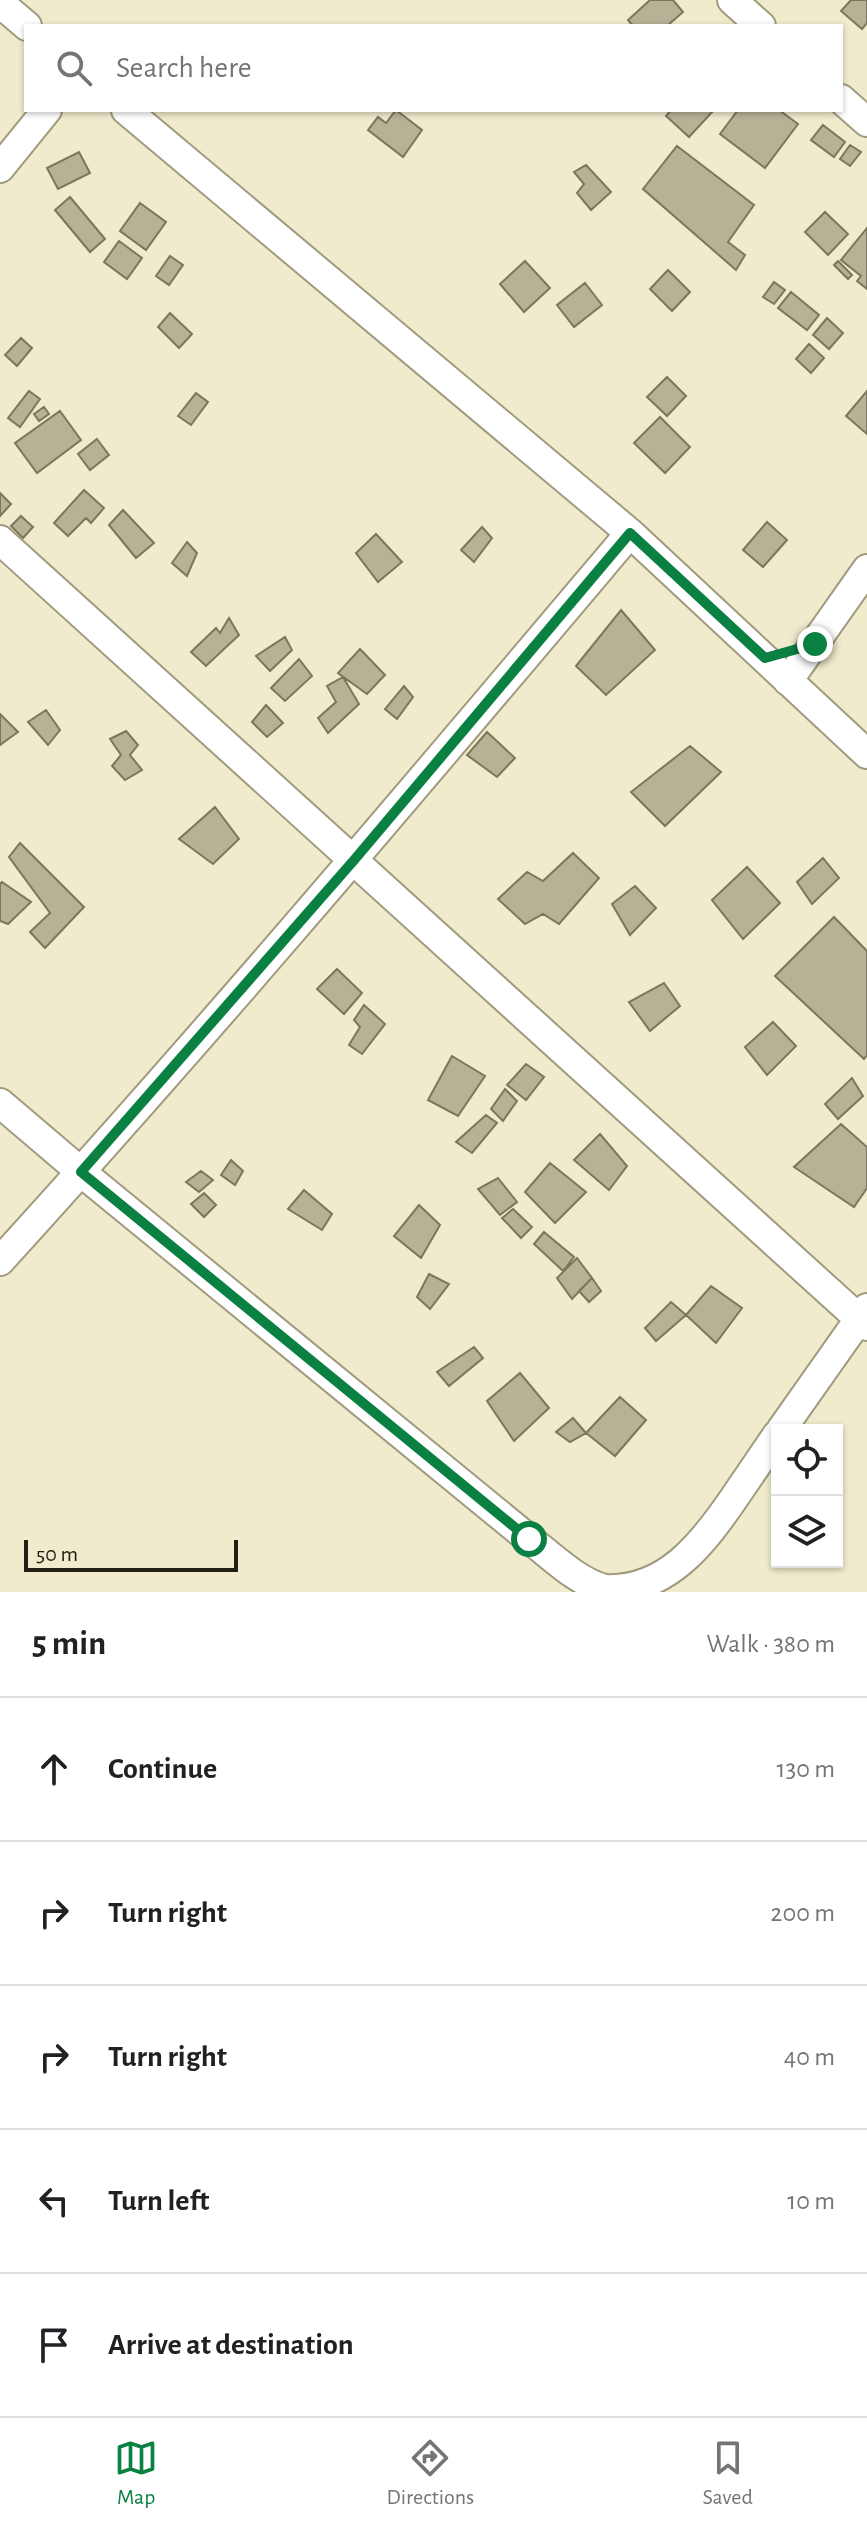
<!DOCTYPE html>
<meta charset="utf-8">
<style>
body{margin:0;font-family:"Alegreya Sans",sans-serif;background:#f6f6f6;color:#202124}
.controls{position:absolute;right:24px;bottom:24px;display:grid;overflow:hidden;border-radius:0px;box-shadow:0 2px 6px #0004}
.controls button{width:72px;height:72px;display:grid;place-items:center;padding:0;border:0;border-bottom:2px solid #e0e0e0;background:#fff;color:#202124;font:40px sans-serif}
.scale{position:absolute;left:24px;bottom:20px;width:214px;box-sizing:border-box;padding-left:8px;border:4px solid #211f14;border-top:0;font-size:22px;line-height:28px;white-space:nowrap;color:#211f14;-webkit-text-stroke:6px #f0ebcd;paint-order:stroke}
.stop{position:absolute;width:24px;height:24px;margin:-18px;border:6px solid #0b8043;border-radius:50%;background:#fff}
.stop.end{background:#0b8043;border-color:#fff;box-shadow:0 2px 8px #0008}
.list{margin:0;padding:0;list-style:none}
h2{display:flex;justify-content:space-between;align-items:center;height:104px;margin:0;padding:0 32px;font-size:34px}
h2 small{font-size:26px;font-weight:400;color:#757577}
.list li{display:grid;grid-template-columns:52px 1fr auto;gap:24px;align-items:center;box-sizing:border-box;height:144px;padding:0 32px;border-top:2px solid #e0e0e0}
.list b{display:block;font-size:30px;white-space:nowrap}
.list em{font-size:26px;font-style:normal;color:#757577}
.icon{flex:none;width:44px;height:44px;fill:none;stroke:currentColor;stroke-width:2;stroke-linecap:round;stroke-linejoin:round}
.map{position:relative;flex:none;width:867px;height:1592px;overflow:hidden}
.search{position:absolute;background:#fff;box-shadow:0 2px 6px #0004;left:24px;right:24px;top:24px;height:88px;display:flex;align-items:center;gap:20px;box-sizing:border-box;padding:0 28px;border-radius:0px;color:#757577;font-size:30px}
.sheet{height:824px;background:#fff}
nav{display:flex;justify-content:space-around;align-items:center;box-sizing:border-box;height:112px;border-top:2px solid #e0e0e0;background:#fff;font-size:22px;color:#757577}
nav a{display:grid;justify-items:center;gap:4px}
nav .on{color:#0b8043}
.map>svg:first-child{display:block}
.building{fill:#b7b296;stroke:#7b765c;stroke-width:2}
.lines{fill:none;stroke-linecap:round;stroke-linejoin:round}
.minor-casing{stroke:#a09b7f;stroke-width:32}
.minor{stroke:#fff;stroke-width:28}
.route{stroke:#0b8043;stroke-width:10}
</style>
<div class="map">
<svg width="867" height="1592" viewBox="0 0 867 1592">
<rect width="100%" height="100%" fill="#f0ebcd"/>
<path class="building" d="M650,0H673L683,12L667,26H633L628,20Z
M851,0H867V23L862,29L841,11Z
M396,110L422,130L403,157L368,130L378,117L386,123Z
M671,110H714L689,137L666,116Z
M738,110H779L798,124L765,168L720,134Z
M823,125L845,142L834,157L811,140Z
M850,145L861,152L850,166L840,159Z
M677,146L754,205L728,242L745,255L736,270L643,189Z
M79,152L90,173L58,189L47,168Z
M586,165L611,192L591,210L577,193L584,184L574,172Z
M70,197L105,239L90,252L55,210Z
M140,203L166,222L146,250L120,231Z
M825,212L848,234L828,255L805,232Z
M867,228V289L857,281L861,276L841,260Z
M119,241L142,258L127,279L104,262Z
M170,256L183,265L169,285L156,276Z
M525,261L550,288L524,312L500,284Z
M838,261L852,275L848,279L834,265Z
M668,270L690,292L672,311L650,289Z
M774,282L785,290L774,304L763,297Z
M585,283L602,305L574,327L557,305Z
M791,292L819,315L807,330L778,308Z
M170,313L192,334L179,348L158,327Z
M827,318L843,333L829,349L813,335Z
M21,338L32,348L17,366L5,355Z
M809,344L824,358L811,373L796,359Z
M667,377L686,396L667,416L647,397Z
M29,391L40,399L20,427L8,418Z
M867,391V434L846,416Z
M196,393L208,402L191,425L178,416Z
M44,407L49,414L39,421L34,414Z
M60,411L81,440L37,473L15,443Z
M660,417L690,447L665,473L634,443Z
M97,439L109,455L90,470L78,454Z
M84,490L104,508L91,523L86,518L68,536L54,523Z
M0,493L11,504L0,516Z
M123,510L154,543L136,558L109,525Z
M21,516L33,527L23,538L11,526Z
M767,522L787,540L763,567L743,550Z
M482,527L492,538L474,562L461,550Z
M376,534L402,562L378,582L356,553Z
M187,542L197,553L187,576L172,563Z
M621,610L655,650L606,695L576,666Z
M229,618L239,635L206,666L191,652L216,628L220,633Z
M285,637L292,650L270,671L256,656Z
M360,649L385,675L367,694L338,673Z
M299,659L312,676L285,701L271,688Z
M343,677L359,704L328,733L318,718L336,702L327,686Z
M404,686L413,697L397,719L385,709Z
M266,705L283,723L267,737L252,722Z
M46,710L60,730L48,745L28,722Z
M0,714L18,732L0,745Z
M126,731L138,745L130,755L142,770L125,780L112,766L121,755L110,739Z
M487,732L515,758L497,777L467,755Z
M690,746L721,772L665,826L631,792Z
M215,807L239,839L213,864L179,839Z
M20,843L84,907L45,948L30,932L50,913L9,857Z
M573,853L599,878L559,924L543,914L525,924L498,899L527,872L543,881Z
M823,858L839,878L812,904L797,882Z
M747,867L780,903L743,939L712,900Z
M2,882L31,902L8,924L0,921V884Z
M635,886L656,908L630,935L612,904Z
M834,917L867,951V1055L864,1059L775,976Z
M337,969L362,993L344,1014L317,989Z
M664,983L680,1006L650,1031L629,1002Z
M364,1005L385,1024L362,1054L349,1045L360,1027L354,1020Z
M773,1022L796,1046L767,1075L745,1047Z
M452,1056L485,1076L458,1116L428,1100Z
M526,1064L544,1077L526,1100L507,1085Z
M852,1078L863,1096L838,1119L825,1104Z
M505,1089L517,1101L503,1121L491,1109Z
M486,1115L497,1123L472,1153L456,1142Z
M841,1124L867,1147V1188L854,1207L794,1167Z
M600,1134L627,1166L609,1190L574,1160Z
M231,1160L243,1171L235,1185L221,1175Z
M550,1163L586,1192L555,1223L525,1192Z
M201,1171L213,1180L199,1192L186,1182Z
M498,1178L517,1202L500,1215L478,1189Z
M304,1190L332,1214L322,1230L288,1209Z
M204,1193L216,1205L204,1217L191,1204Z
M419,1205L440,1225L421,1258L394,1236Z
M513,1209L532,1227L521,1238L502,1218Z
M544,1232L574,1257L563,1271L534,1244Z
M577,1258L592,1278L572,1299L557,1278Z
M429,1274L449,1284L430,1309L417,1297Z
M592,1278L601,1291L589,1302L579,1291Z
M711,1286L742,1308L716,1343L686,1315Z
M671,1302L686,1315L656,1341L645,1328Z
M474,1347L483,1358L449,1386L437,1372Z
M520,1373L549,1408L514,1441L487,1401Z
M620,1397L646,1420L615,1456L586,1433Z
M573,1418L586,1433L570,1442L556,1432Z"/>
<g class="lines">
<defs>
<path id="minor" d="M732,0L761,26
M0,3L27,26
M841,99L867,122
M126,110L630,533L867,754
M0,168L47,110
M0,540L867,1326
M788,681L867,569
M0,1103L81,1172L529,1539C552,1556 577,1582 605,1589C666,1592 703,1543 732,1501C747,1479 762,1457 777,1435
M0,1261C216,1024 423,778 630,533
M781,1430L867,1308"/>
</defs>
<use href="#minor" class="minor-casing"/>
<use href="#minor" class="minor"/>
</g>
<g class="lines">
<path class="route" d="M529,1539L81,1172L355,859L630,533L765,658L815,644"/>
</g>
</svg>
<div class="controls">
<button><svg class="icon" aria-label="locate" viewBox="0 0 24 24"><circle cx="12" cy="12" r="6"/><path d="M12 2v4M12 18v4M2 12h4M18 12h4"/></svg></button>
<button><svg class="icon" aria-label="layers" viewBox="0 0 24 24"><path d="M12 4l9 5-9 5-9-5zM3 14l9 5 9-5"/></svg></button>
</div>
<div class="scale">50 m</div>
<div class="stop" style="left:529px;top:1539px"></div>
<div class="stop end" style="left:815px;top:644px"></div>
<div class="search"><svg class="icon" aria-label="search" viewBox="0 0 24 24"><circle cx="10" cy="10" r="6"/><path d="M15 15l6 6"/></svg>Search here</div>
</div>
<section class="sheet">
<h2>5 min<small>Walk · 380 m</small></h2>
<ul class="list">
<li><svg class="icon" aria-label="ahead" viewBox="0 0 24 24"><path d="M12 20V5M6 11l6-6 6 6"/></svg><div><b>Continue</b></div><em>130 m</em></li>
<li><svg class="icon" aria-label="right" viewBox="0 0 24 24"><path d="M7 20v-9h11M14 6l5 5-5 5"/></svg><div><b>Turn right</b></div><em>200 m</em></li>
<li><svg class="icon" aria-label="right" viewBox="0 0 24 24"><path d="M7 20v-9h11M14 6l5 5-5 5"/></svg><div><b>Turn right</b></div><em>40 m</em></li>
<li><svg class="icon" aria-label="left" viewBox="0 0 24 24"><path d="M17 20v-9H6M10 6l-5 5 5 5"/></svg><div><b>Turn left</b></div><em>10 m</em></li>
<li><svg class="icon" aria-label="arrive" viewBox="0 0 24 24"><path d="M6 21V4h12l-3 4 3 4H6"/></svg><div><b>Arrive at destination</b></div></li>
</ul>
</section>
<nav>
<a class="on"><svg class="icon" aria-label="map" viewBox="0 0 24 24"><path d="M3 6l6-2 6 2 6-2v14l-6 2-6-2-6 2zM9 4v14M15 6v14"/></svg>Map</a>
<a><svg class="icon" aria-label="directions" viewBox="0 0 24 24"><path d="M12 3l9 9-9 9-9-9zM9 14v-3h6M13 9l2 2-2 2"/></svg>Directions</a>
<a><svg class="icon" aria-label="saved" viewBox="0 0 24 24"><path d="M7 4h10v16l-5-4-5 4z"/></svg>Saved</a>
</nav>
